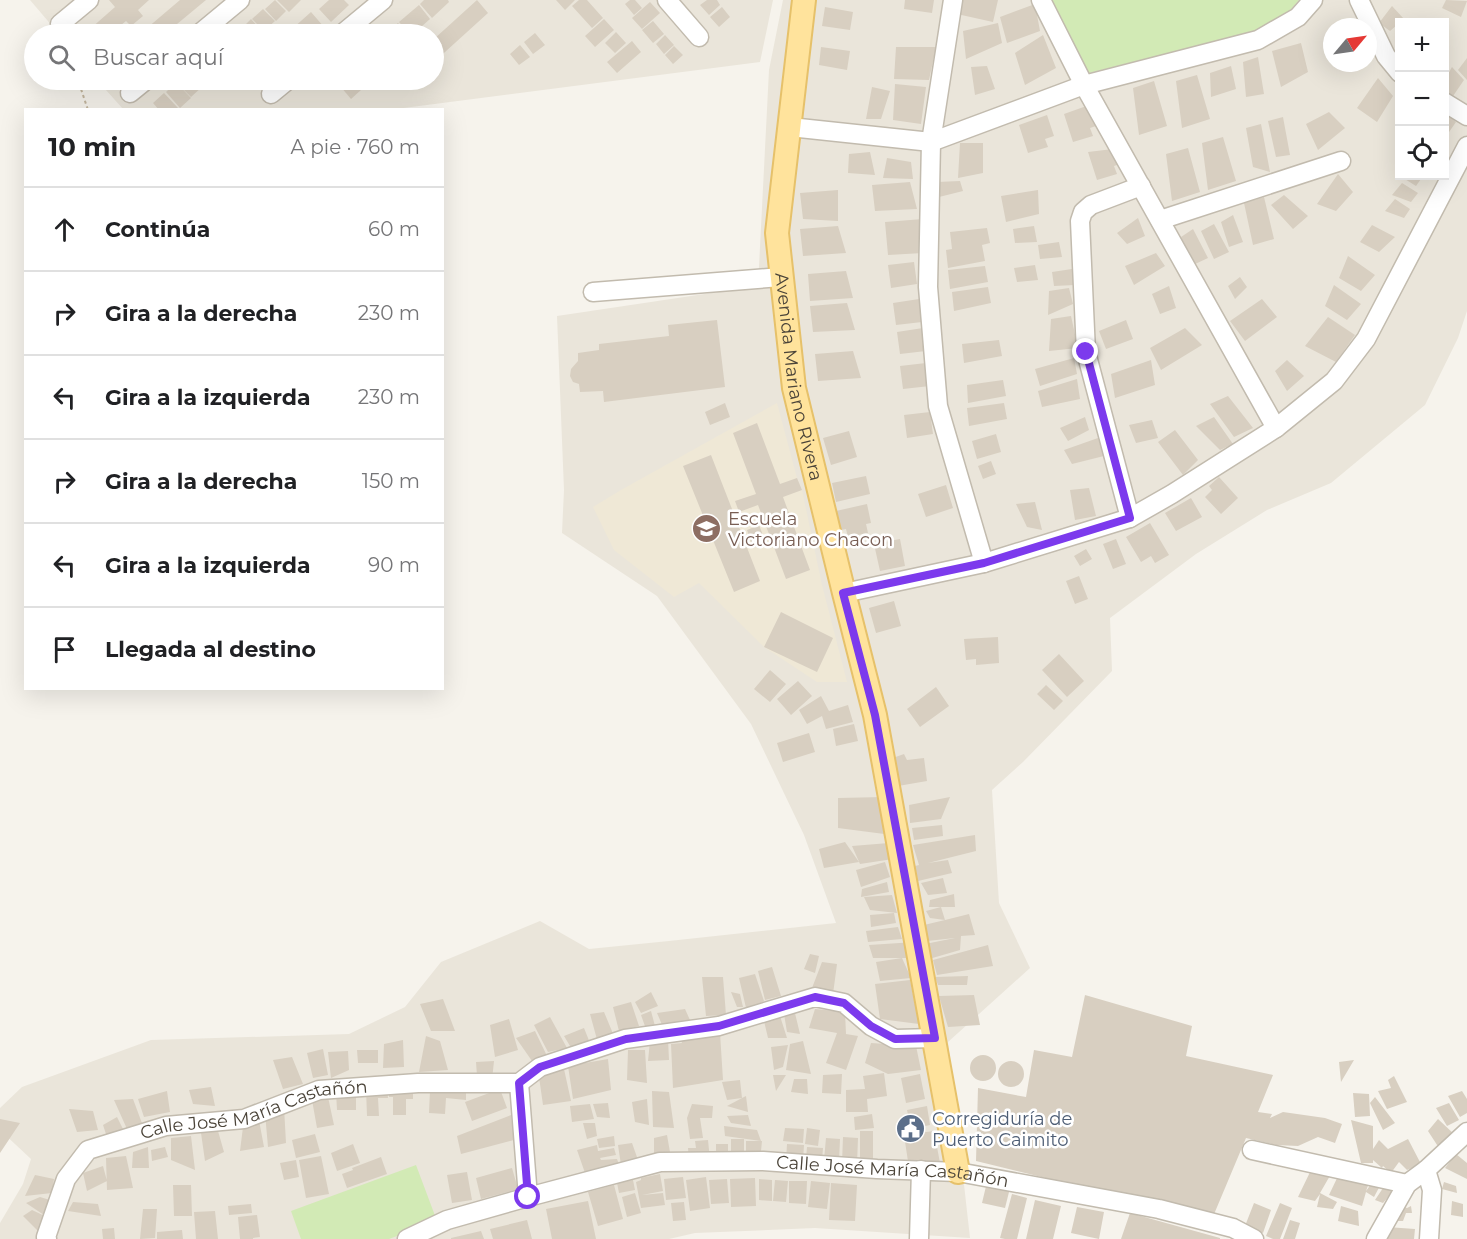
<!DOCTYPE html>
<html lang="es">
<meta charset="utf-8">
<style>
body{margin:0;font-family:Montserrat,sans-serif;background:#f6f6f6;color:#202124}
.controls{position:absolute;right:18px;top:18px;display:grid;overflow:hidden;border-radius:0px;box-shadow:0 6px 24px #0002}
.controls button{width:54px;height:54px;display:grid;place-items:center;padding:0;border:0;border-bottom:2px solid #e0e0e0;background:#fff;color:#202124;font:30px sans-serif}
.compass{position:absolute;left:1323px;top:18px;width:54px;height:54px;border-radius:50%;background:#fff;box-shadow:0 6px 24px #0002;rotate:61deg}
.stop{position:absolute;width:18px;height:18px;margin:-14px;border:4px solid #7c3aed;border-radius:50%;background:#fff}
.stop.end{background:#7c3aed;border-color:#fff;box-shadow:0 2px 6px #0008}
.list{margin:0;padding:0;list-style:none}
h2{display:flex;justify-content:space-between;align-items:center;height:78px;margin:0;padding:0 24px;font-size:26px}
h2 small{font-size:20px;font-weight:400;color:#757577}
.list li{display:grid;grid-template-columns:39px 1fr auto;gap:18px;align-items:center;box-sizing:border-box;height:84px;padding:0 24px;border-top:2px solid #e0e0e0}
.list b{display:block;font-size:22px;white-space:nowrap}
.list em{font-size:20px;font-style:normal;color:#757577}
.icon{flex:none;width:33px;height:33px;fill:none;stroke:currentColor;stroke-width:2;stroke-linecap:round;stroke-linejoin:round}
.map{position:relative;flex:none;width:1467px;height:1239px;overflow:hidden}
.search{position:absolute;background:#fff;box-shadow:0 6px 24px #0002;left:24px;top:24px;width:420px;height:66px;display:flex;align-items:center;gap:15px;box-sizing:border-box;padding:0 21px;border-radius:33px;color:#757577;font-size:22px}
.panel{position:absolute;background:#fff;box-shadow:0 6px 24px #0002;left:24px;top:108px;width:420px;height:582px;border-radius:0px}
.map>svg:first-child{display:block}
.residential{fill:#eae5da;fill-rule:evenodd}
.education{fill:#efe8d6}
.green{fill:#d2eab5}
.building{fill:#d8cfc1}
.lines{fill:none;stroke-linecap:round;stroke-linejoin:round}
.minor-casing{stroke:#c2bbae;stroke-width:21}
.major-casing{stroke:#e6c16a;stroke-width:26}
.path{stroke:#c4b79f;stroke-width:2;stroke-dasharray:3 3;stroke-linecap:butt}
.minor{stroke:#fff;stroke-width:18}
.major{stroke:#ffe39c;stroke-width:22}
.route{stroke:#7c3aed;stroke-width:8}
.labels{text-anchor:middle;stroke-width:5;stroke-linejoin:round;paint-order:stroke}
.street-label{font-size:18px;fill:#4b4439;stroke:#fff}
.education-label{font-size:18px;fill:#785e54;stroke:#fff;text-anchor:start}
.service-label{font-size:18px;fill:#4e5e75;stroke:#fff;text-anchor:start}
</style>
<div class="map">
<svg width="1467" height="1239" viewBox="0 0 1467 1239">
<rect width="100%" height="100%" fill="#f6f3ec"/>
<path class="residential" d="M30,0H773L760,62L388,110L123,109L97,80H434V34H59Z
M783,0H1467V311L1458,338L1425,405L1331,483L1267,510L1196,554L1110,618L1112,671L1023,762L992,790L999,903L1030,968L948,1042L970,1238L815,1228L695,1233L669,1239H0V1223L23,1184L31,1159L0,1130V1108L22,1087L151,1040L349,1034L405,1007L441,962L540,921L589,949L669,941L836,923L804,835L751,724L657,596L562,533L564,490L557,316L758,286L769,70ZM1400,22H1444V176H1400ZM1332,27H1368V63H1332Z"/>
<path class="education" d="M777,403L797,478L802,490L822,585L847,682H817L764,647L699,583L674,597L614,550L593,507L621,490Z"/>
<path class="green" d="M1040,0H1299L1286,15L1257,31L1085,74Z
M416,1165L437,1221L389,1239H301L291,1211Z"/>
<path class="building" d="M109,0H149L138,10L143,16L131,26L126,21L110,34H87L91,31L90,29L115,7Z
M180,0H206L165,34H140Z
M275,0L286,11L276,21L265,9Z
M277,0H301L289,12Z
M329,0H344L349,5L331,22L319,9Z
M424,0H448L449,2L432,18L420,4Z
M477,0L488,13L434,62V39Z
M556,0H575L565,10Z
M579,0H587L603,18L592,28L572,6Z
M630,0H635L642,8L634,15L625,4Z
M707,0H717L720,5L709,15L700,5Z
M905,0H934L932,13L904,9Z
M960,0H998L993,22L957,14Z
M1446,0L1467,1L1461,17L1442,8Z
M650,2L660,13L642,29L632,18Z
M1035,4L1040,31L1007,43L1000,17Z
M419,5L430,19L413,34H410L399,22Z
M1392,6L1404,19L1390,31L1379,23Z
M722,7L730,17L719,27L710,17Z
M825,7L853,12L850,30L822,26Z
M263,9L275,21L264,31L252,19Z
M311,12L324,27L315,34H297L292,29Z
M251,19L263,32L260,34H244L240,30Z
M604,19L614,30L595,47L585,36Z
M653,21L664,34L653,43L642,30Z
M398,23L407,34H384Z
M998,23L1002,43L966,59L963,31Z
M616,32L626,43L615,53L605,43Z
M535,33L545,45L533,54L524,42Z
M665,35L674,45L664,54L656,44Z
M1043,35L1056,68L1025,85L1015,53Z
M632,41L641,52L617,73L607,62Z
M1301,43L1308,72L1281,87L1272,51Z
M520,45L530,57L519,65L510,54Z
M674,46L683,55L673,64L665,55Z
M821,47L850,51L847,70L819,65Z
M896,47H936L929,80L894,79Z
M1258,57L1264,94L1246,97L1243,62Z
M1467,58V80L1458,70Z
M987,66L995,89L975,95L971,67Z
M1231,66L1236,89L1211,97L1210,73Z
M1452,67L1464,80L1451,99L1444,97V81Z
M1197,75L1210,119L1182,128L1176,81Z
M1378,78L1393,96L1377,122L1357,108Z
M181,80H197L203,86L191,97L177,83Z
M335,80H358L354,82L361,90L351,99Z
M1154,81L1167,126L1139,135L1133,88Z
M176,82L191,98L180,108L166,92Z
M895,84L926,87L921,124L893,120Z
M872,87L890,91L881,119H866Z
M164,93L178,108L177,110H159L153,103Z
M1092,104L1099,125L1090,128L1093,136L1073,142L1064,114Z
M1329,112L1345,128L1318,150L1306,124Z
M1444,112L1456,122L1447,135L1444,134Z
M1047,115L1054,136L1045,139L1048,147L1028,153L1019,125Z
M1283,117L1290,155L1276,157L1268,121Z
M1261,124L1270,172L1253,167L1246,128Z
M1223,137L1236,181L1208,190L1202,143Z
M960,143H983V173L958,178Z
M1188,148L1200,192L1172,201L1166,154Z
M1113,149L1123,163L1114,166L1117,174L1097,180L1088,152Z
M870,152L875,175L848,173L849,154Z
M887,158L911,162L913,179L883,178Z
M1338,174L1353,192L1336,211L1317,204Z
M1400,176H1423L1416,186Z
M960,181L963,191L939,197L937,182Z
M910,182L917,209L875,211L872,185Z
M1402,183L1418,193L1411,202L1392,195Z
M838,190V221L803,219L800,193Z
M1038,190L1039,214L1006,222L1001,196Z
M1284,195L1308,216L1293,229L1271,205Z
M1264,197L1274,239L1253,245L1244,203Z
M1395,199L1410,209L1404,218L1385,211Z
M1233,215L1243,242L1229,247L1221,222Z
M1138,218L1145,236L1127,244L1117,233Z
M923,219V253L888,255L885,222Z
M1214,224L1229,252L1214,259L1201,231Z
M1372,225L1395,237L1379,252L1360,242Z
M838,226L846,253L803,256L800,229Z
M1034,226L1037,242L1015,243L1013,229Z
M987,228L990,243L982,245L985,261L948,268L946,250L952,249L950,232Z
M1193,229L1208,258L1193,265L1181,237Z
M1059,242L1062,257L1040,259L1038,245Z
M1156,253L1165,266L1134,285L1125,266Z
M1348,256L1375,275L1361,291L1339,278Z
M914,262L917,284L891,288L888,265Z
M1035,265L1038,280L1017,282L1014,268Z
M985,266L988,282L950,289L948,270Z
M1072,269L1075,285L1054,286L1052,272Z
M846,271L853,298L810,301L808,274Z
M1240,277L1247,287L1235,299L1228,286Z
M1334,285L1361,304L1347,320L1325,306Z
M1169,286L1176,308L1160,314L1152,294Z
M988,287L991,303L954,311L952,292Z
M1069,288L1073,304L1048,315L1049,291Z
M919,299L922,322L896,325L893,303Z
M1262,299L1277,317L1245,341L1230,321Z
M847,303L855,330L813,332L810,306Z
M1071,316L1078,348L1049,351L1051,319Z
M1328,317L1355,335L1336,362L1305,346Z
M717,320L725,387L604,402L603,391L580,392L579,384L573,382L570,376L571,369L578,361V353L599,350V344L669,336L668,325Z
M1126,320L1133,339L1106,349L1099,331Z
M923,328L926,351L900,354L897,332Z
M1185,328L1202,345L1161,370L1150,348Z
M999,340L1002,356L964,363L962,344Z
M853,351L861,378L818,381L815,354Z
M1074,358L1077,374L1040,386L1035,369Z
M1151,360L1155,385L1115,398L1111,374Z
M1287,360L1304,376L1287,391L1275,371Z
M926,363L930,386L903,389L900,366Z
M1077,379L1080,399L1042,407L1038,391Z
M1003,380L1006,396L968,403L967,385Z
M1228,396L1253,428L1234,437L1210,404Z
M725,403L730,417L710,425L705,412Z
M1004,403L1007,419L969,426L967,408Z
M930,412L933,434L907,438L904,415Z
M1085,417L1089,430L1068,441L1060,428Z
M1214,417L1233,444L1220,450L1196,426Z
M1152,420L1158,438L1136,443L1129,425Z
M757,423L780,484L797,478L802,490L783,497L810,570L786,579L758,505L739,512L735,501L756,494L733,433Z
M1175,430L1198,460L1183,475L1158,442Z
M849,431L857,457L831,465L823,438Z
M996,434L1001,452L977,459L972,441Z
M1098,438L1104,456L1072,464L1064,450Z
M711,455L760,581L734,592L683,466Z
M991,461L996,474L983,479L978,466Z
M866,476L870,494L836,502L832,483Z
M1219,477L1238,498L1221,514L1205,497L1212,490L1209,486Z
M946,485L953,508L926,517L918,494Z
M1089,488L1096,516L1075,520L1070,490Z
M1191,498L1202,517L1176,531L1165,513Z
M1035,502L1042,530L1027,527L1016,504Z
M867,504L871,523L866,524L868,533L848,537L846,529L841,530L836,511Z
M1150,523L1169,555L1155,563L1151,556L1141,562L1126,537Z
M759,525L766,543L753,548L747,530Z
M900,539L905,566L880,571L874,544Z
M1116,539L1126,564L1113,569L1103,544Z
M1086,549L1092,559L1080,566L1074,556Z
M1079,576L1088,599L1075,604L1066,581Z
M894,601L901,626L876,633L869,608Z
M781,612L833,638L817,672L764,647Z
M998,637L999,663L976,665V659L966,660L964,639Z
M1059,654L1084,681L1067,697L1042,670Z
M770,670L786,684L770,702L754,689Z
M798,681L812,696L791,715L777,699Z
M1046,685L1063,701L1054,710L1037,694Z
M936,687L949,706L920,727L907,709Z
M821,696L829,711L848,705L853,722L826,729L822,716L807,724L799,710Z
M854,724L858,741L836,746L833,729Z
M809,733L815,752L783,762L777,743Z
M904,754L907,760L924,758L927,781L898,786L890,759Z
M884,797L892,835L838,828V798Z
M950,797L941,819L910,823L909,805Z
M942,825L943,836L914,840L912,828Z
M975,835L976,851L928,863L948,860L952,873L918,881L915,866L919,865L913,845Z
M845,842L859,862L824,868L819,849Z
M889,843L893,859L860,864L852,846Z
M885,862L890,877L861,887L856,870Z
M943,878L947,893L928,895L921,883Z
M887,882L889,892L861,897L862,889Z
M954,894L955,907H941L945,920L969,914L975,935L961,936L960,950L929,959L925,944L955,938L927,941L924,925L945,920L930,918L926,911L941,907H929L930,900Z
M892,895L897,913L870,910L864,897Z
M894,913L896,923L871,927L870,915Z
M898,927L902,939L868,942L866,931Z
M915,942L912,958H873L869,945Z
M988,945L993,966L937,975L933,960Z
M810,954L819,956L815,973L804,969Z
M902,958L911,978L880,981L876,962Z
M822,962L837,964L833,994L812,988Z
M772,967L781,996L765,1000L758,971Z
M755,974L764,1001L747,1012L739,978Z
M968,976L967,985H938L935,977Z
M702,977H723L726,1015L706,1016Z
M910,980L919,1024L880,1019L875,984Z
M651,992L658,1006L641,1013L635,1002Z
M731,992L740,994L743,1007H737Z
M974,995L980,1025L948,1027L939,996Z
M1085,995L1192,1026L1186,1056L1273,1075L1258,1112L1272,1114L1270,1118L1283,1112L1325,1118L1342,1124L1335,1143L1318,1137L1298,1146L1276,1145L1246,1138L1212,1219L976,1161L978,1088L1026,1097L1034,1050L1072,1057Z
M443,999L455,1031H431L420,1004Z
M631,1002L639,1026L619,1031L613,1007Z
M685,1009L694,1029L663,1027L657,1013Z
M794,1009L800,1034L787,1032L784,1014Z
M815,1009L845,1012L846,1034L858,1036L846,1070L826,1063L837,1033L809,1028Z
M651,1011L655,1026L646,1029L641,1015Z
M604,1012L614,1036L598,1043L590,1014Z
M780,1016L787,1038H768L764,1021Z
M550,1017L567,1048L548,1052L534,1025Z
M509,1019L518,1050L495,1057L490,1025Z
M584,1028L590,1043L573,1051L564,1036Z
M535,1031L548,1058L532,1061L516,1038Z
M720,1033L723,1080L673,1088L671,1044L682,1043L680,1038Z
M426,1036L440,1041L448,1070L419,1072Z
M668,1039L669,1060L648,1061L650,1041Z
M403,1040L404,1067L383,1068L384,1044Z
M803,1041L811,1074L786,1070L790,1044Z
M871,1043L916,1046L921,1070L888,1074L865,1063Z
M788,1045L783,1067L774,1070L771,1047Z
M323,1049L328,1075L313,1078L307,1053Z
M357,1050H378V1063H358Z
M628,1050H645L647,1083L627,1080Z
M348,1051L349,1070L331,1078L328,1052Z
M970 1068a13 13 0 1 1 26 0a13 13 0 1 1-26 0Z
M292,1057L303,1084L283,1089L273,1060Z
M608,1059L611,1090L573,1099L568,1066Z
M1354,1060L1341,1082L1339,1062Z
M998 1074a13 13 0 1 1 26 0a13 13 0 1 1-26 0Z
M494,1061L492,1080L477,1076L476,1062Z
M564,1069L571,1101L543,1105L539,1077Z
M884,1073L887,1096L867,1099L868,1112H846V1090L865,1089L863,1076Z
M842,1074L841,1094L822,1093L823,1075Z
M920,1074L925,1099L906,1103L901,1078Z
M773,1075H786L776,1091Z
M1394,1076L1407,1102L1387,1109L1378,1091L1391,1088L1388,1080Z
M794,1079H807L808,1094L791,1092Z
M740,1080L742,1098L746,1096L748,1112L727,1106L742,1098L727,1100L722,1082Z
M211,1087L215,1106L193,1104L189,1090Z
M389,1087H413V1099H406V1115H393V1097H389Z
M387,1088L388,1098H378L379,1116H367L366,1089Z
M500,1089L507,1108L472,1121L465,1102Z
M430,1090L466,1092V1100L446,1098L445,1114L429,1113Z
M167,1091L170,1112L144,1117L138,1099Z
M652,1091L669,1092L674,1128L653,1127Z
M1462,1091L1467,1099V1113L1460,1117L1448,1096Z
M336,1092H356V1110H337Z
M1353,1093L1369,1094L1370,1116L1355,1117Z
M328,1097L334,1125L317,1128L312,1100Z
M1375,1097L1395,1123L1383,1130L1370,1103Z
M133,1099L143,1126L127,1129L114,1100Z
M647,1099L649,1125L635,1122L632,1102Z
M608,1103L610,1118L597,1117L593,1104Z
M1449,1103L1459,1120L1447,1126L1436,1108Z
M590,1104L594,1119L572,1122L570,1106Z
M692,1104L713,1106L712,1118H700L703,1138L690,1139L687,1118Z
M927,1106L930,1125L911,1129L907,1110Z
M284,1107L286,1143L268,1147L265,1113Z
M69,1109L93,1111L98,1130L77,1132Z
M872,1114L874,1128L855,1130L854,1117Z
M258,1115L264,1147L240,1151L244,1119Z
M511,1115L514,1140L461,1154L457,1136Z
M748,1115L751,1126L731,1123L727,1116Z
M117,1117L126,1135L108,1140L103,1125Z
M0,1119L20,1123L0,1153Z
M1438,1119L1455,1135L1439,1148L1428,1131Z
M1351,1120L1373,1126V1149L1379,1140L1388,1149L1408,1139L1421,1164L1407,1170L1399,1162L1391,1173L1383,1166L1382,1168L1373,1160V1163H1361Z
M583,1123H595L597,1136L587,1139Z
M724,1126L757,1130L761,1141L725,1136Z
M785,1128L804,1129L803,1143L783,1141Z
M807,1128L820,1130L818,1146L805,1144Z
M218,1131L224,1152L205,1161L201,1133Z
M860,1131H873V1166H860Z
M934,1131L940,1163L909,1168L904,1135Z
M315,1134L320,1152L296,1158L292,1140Z
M667,1135L671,1158H654V1138Z
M191,1136L195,1170L171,1160V1138Z
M614,1136L615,1146L599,1148L597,1139Z
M843,1137L858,1138L857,1164L842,1163Z
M826,1138L840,1139L839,1161L824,1160Z
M731,1139H744V1160H731Z
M708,1140L710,1160L689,1161L688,1148H696L695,1141Z
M746,1141H762L761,1151H746Z
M632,1143L638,1160L621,1165L618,1145Z
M353,1144L360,1163L337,1171L331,1153Z
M716,1144H728V1159H716Z
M787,1144L804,1145L803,1161H786Z
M597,1145L598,1151L614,1148L616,1155L600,1158L601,1160L617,1159L620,1167L602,1168L603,1171L585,1173L577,1150Z
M148,1147L149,1168H132L133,1152Z
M165,1147L168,1157L152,1161L151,1150Z
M807,1147L823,1148L822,1160L806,1159Z
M1456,1154L1467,1163V1179L1445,1168Z
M126,1156L133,1188L107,1190L106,1158Z
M321,1156L329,1194L306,1198L299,1160Z
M381,1157L387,1174L347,1188L342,1174L353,1170L352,1168Z
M296,1160L299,1177L284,1180L280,1163Z
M103,1166L107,1181L87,1191L83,1173Z
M512,1168L518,1189L481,1199L476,1178Z
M1312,1168L1331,1174L1320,1193L1337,1202L1333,1209L1317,1207L1320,1194L1315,1201L1298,1197Z
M467,1172L472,1200L452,1203L447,1175Z
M660,1174L663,1191L642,1195L663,1193L665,1205L641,1208L636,1182L641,1180V1178Z
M1339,1174L1369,1183L1366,1191L1374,1180L1382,1182L1374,1197L1366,1192L1362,1206L1329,1195Z
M35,1175L54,1179L52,1193L25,1196Z
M683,1177L686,1198L666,1200L664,1179Z
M706,1177L710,1208L690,1211L686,1180Z
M755,1178L756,1206L731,1207L730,1179Z
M727,1179L729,1203L711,1204L709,1180Z
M759,1179L772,1180V1201L759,1200Z
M633,1180L635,1190L619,1193L617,1183Z
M775,1180L788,1181L786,1202L773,1201Z
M789,1181H807L806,1204L789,1203Z
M811,1181L830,1183L827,1209L808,1207Z
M987,1182L1010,1188L1005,1208L982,1203Z
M1387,1182L1396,1188L1383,1203L1375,1200Z
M1444,1182L1456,1186L1457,1193L1442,1189Z
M831,1183L857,1185L855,1221L829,1220Z
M173,1185H191L192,1216H174Z
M614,1185L623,1219L598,1226L588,1192Z
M635,1193L641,1213L627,1217L622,1197Z
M1012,1194L1027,1198L1017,1239H1005L1000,1238Z
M40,1197L53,1201L44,1215L26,1203Z
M1035,1200L1061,1206L1053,1239H1026Z
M588,1201L596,1239H552L546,1209Z
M1452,1201L1463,1204V1217L1451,1215Z
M73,1202L98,1204L101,1216L68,1211Z
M684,1202L686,1220L673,1221L671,1203Z
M1254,1203L1271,1210L1263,1233L1245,1226Z
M1280,1203L1292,1208L1280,1239H1273L1266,1236Z
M251,1204L252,1213L229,1215L228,1206Z
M1400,1205L1407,1208L1411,1206L1412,1213H1406L1403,1221H1398Z
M1341,1206L1358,1211L1359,1226L1338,1221Z
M1077,1207L1104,1212L1099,1239L1071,1233Z
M143,1209H157L155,1238L140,1239Z
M32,1210L49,1218L39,1232L23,1216Z
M215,1211L218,1239H196L194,1212Z
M1130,1213L1220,1238V1239H1121Z
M257,1215L260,1237L253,1238V1239H240L238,1217Z
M527,1220L532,1239H493L490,1229Z
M1290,1220L1300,1223L1295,1239H1283Z
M1387,1227L1415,1229L1414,1239H1382Z
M114,1228L115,1239H103L102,1229Z
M182,1230L183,1239H157V1232Z
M481,1231L484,1239H451V1238Z"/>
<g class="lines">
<defs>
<g id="minor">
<path d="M667,0L699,37"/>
<path d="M953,0L931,142L928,287L938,406L984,563"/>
<path d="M1041,0L1084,85L1276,428"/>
<path d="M1359,0L1386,56L1400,73"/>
<path d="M60,24L89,0"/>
<path d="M199,34L240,0"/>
<path d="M342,34L383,0"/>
<path d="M130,93L146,80"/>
<path d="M271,94L288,80"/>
<path d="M1444,102L1467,116"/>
<path d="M790,127L931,142L1084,85L1258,40L1298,17L1313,0"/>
<path d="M1160,220L1341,161"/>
<path d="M593,292L781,277"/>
<path d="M1130,518L1086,352L1080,221L1083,212L1091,205L1141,186"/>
<path d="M844,593L984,563L1130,518L1172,494L1276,428L1334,381L1366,339L1467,146"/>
<path d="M519,1083L528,1197"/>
<path d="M1252,1150L1407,1184"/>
<path d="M1426,1170L1432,1190L1429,1239"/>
<path id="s1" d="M47,1239L46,1237L66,1179L88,1150L166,1126L244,1119L319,1090L418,1083H519L540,1067L625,1039L719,1026L815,997L844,1003L871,1026L895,1039L935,1038"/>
<path id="s2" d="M407,1239L447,1220L528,1197L660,1162L763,1161L877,1169L958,1172L1159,1209L1233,1228L1254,1239"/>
<path d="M919,1239L921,1170"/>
<path d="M1376,1239L1407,1184L1426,1170L1467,1132"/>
</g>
<g id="major">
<path id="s3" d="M804,0L777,233L794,388L844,593L875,715L958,1172"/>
</g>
</defs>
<use href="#minor" class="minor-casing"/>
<use href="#major" class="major-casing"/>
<path class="path" d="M74,80L80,86L88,110"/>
<use href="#minor" class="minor"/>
<use href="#major" class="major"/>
</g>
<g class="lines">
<path class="route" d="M528,1197L519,1083L540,1067L626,1039L719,1026L815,997L844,1003L871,1026L895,1039L935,1038L875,715L843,593L984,563L1130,518L1086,352"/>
</g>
<defs>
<symbol id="school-disc" viewBox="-11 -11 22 22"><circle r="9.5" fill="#8d6e63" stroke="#fff"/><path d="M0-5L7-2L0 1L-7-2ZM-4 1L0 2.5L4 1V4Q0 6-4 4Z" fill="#fff"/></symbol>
<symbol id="civic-disc" viewBox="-11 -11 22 22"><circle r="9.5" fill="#5c6f8a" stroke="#fff"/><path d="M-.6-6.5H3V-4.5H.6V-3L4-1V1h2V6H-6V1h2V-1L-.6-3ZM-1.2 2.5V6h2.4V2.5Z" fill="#fff"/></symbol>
</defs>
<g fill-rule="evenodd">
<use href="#school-disc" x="690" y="512" width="33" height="33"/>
<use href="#civic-disc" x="894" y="1112" width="33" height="33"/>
</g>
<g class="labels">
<g class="street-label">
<text dy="6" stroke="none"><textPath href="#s3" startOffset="380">Avenida Mariano Rivera</textPath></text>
<text dy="6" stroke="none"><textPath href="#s1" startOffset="272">Calle José María Castañón</textPath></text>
<text dy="6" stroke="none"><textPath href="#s2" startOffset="498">Calle José María Castañón</textPath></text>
</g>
<g class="education-label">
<text x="728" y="525">Escuela<tspan x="728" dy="21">Victoriano Chacon</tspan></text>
</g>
<g class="service-label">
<text x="932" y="1125">Corregiduría de<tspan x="932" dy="21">Puerto Caimito</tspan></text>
</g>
</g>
</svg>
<div class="controls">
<button>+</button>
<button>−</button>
<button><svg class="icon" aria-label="locate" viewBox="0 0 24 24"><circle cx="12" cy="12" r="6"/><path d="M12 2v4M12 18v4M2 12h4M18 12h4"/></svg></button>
</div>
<svg class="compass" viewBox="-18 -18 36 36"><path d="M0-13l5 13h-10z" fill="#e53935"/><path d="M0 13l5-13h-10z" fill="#757577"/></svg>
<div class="stop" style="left:528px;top:1197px"></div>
<div class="stop end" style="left:1086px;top:352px"></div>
<div class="search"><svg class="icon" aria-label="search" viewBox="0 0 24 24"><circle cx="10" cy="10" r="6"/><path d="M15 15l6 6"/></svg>Buscar aquí</div>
<section class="panel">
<h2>10 min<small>A pie · 760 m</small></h2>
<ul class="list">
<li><svg class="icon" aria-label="ahead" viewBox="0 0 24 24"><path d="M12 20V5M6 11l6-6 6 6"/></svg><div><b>Continúa</b></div><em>60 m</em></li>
<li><svg class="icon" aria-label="right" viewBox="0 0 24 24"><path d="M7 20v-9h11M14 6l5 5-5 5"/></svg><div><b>Gira a la derecha</b></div><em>230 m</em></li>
<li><svg class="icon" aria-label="left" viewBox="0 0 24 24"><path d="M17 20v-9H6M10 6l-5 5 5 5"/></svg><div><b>Gira a la izquierda</b></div><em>230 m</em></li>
<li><svg class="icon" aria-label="right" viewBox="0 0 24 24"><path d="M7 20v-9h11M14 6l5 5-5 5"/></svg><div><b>Gira a la derecha</b></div><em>150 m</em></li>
<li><svg class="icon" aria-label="left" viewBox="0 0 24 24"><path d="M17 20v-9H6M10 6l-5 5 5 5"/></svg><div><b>Gira a la izquierda</b></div><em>90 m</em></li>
<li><svg class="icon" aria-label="arrive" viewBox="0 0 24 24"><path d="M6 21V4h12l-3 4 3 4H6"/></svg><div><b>Llegada al destino</b></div></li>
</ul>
</section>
</div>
